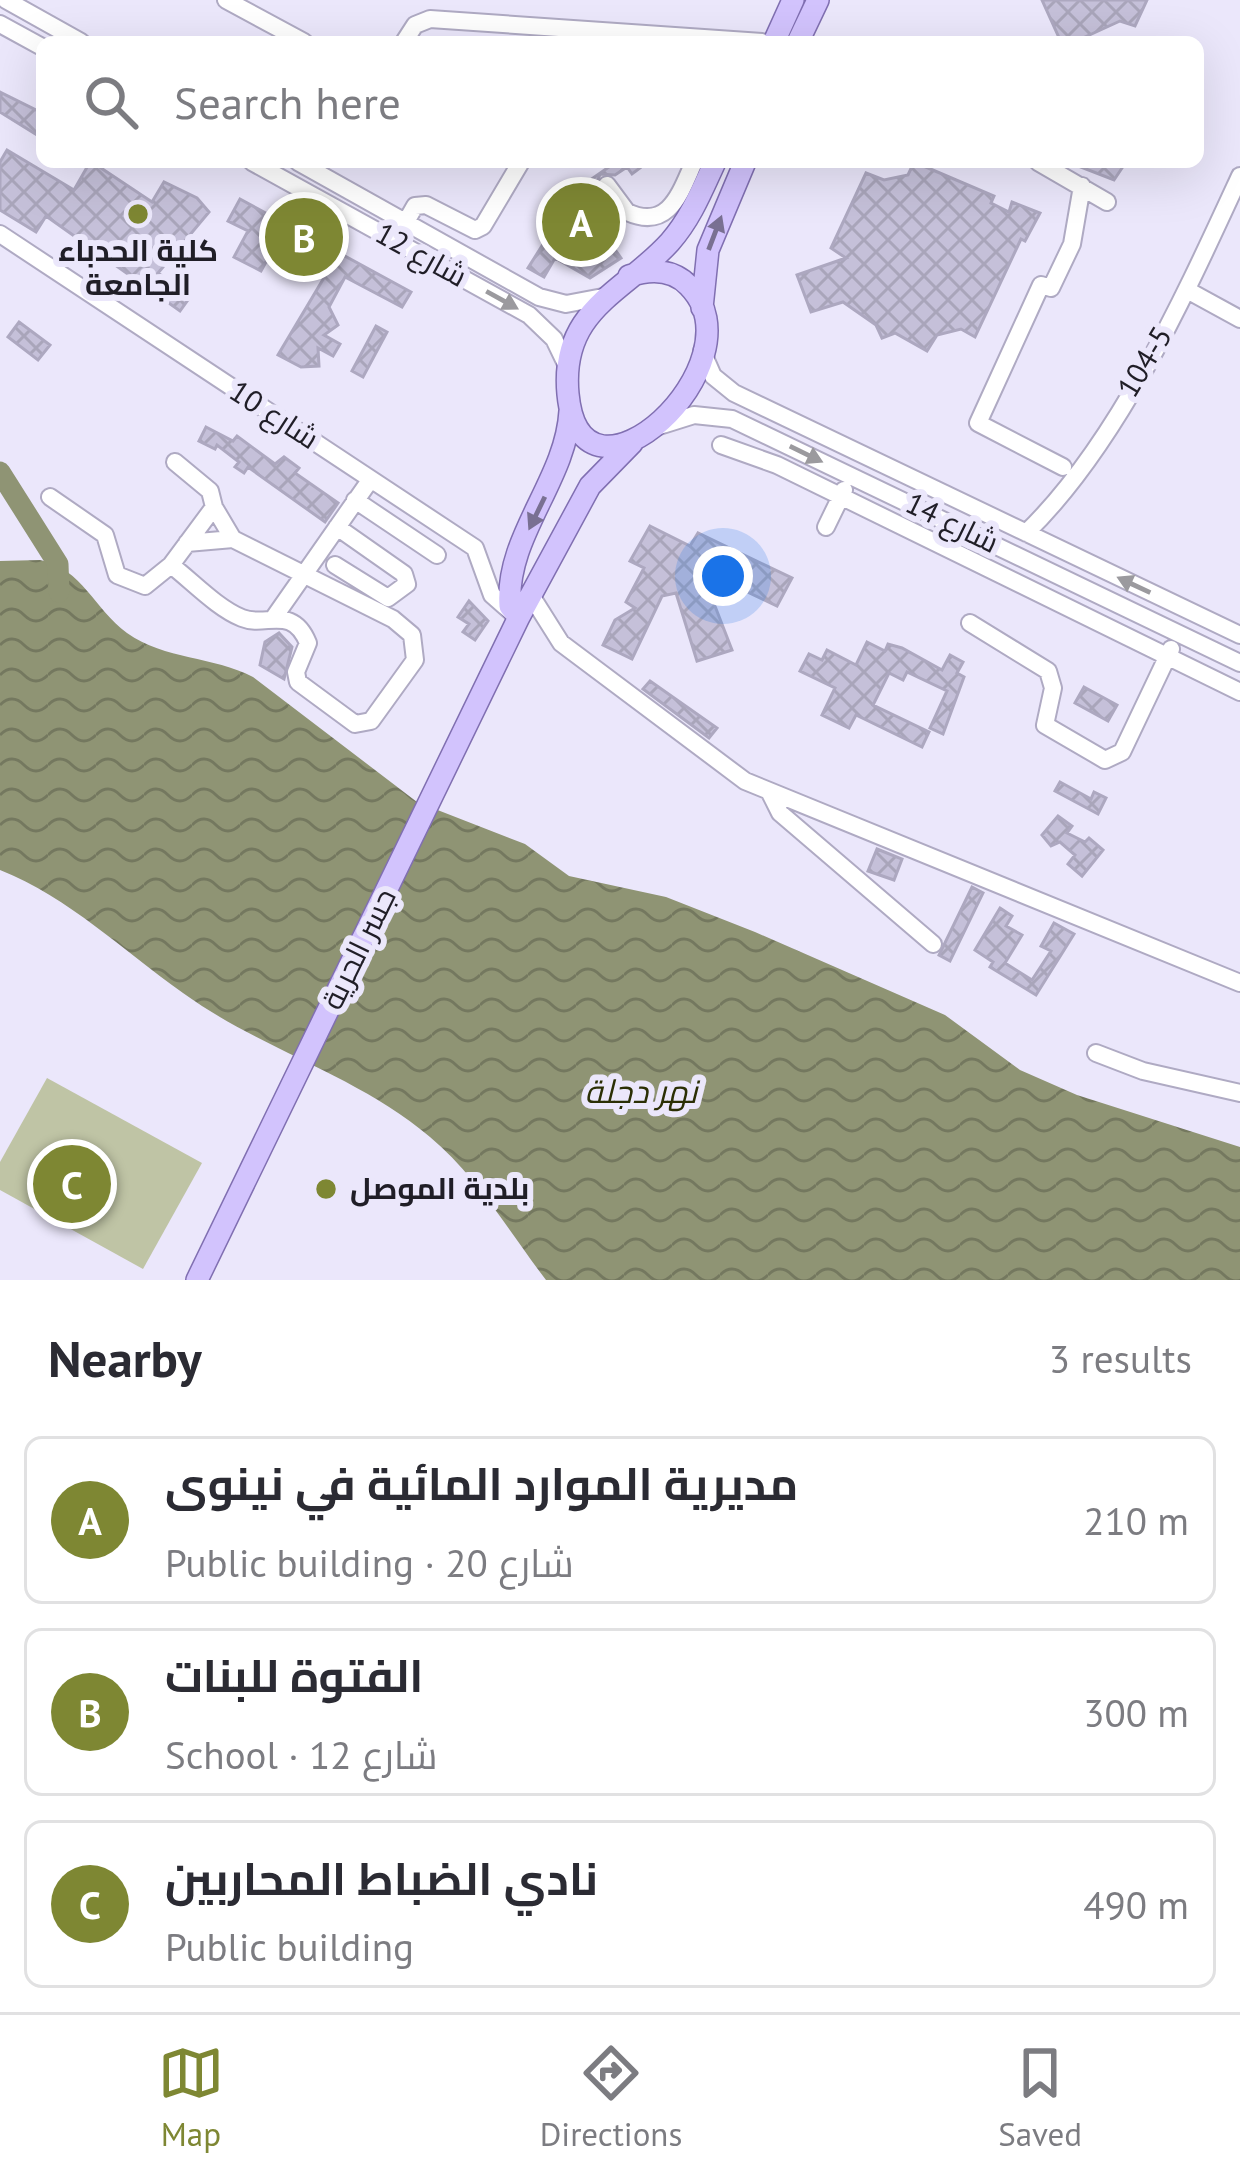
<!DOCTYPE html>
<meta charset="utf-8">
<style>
body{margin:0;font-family:"PT Sans",Cairo,sans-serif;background:#f7f7f7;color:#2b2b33}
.you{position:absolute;left:723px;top:576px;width:42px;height:42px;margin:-30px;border:9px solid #fff;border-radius:50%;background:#1a73e8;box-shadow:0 0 0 18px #1a73e833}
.badge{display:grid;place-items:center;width:78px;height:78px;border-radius:50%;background:#7e8733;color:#fff;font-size:39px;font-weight:700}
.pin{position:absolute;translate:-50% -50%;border:6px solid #fff;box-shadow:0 3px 12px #0006}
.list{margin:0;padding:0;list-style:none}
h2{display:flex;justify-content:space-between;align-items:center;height:156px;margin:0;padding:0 48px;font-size:51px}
h2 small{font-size:39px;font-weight:400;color:#7c7c81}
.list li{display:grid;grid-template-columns:78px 1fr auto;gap:36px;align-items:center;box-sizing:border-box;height:168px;margin:0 24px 24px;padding:0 24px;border:3px solid #e1e1e2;border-radius:18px}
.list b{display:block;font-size:45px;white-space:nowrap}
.list p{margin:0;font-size:39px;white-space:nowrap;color:#7c7c81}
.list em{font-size:39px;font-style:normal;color:#7c7c81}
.icon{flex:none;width:66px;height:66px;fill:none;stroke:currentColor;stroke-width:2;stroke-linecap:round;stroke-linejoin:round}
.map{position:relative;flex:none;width:1240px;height:1280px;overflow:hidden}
.search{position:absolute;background:#fff;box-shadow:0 12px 48px #0002;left:36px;right:36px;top:36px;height:132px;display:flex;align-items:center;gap:30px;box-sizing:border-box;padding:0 42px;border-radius:18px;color:#7c7c81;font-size:45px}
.sheet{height:732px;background:#fff}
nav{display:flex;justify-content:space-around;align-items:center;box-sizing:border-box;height:168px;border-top:3px solid #e1e1e2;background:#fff;font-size:33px;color:#7c7c81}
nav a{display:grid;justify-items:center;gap:6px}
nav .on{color:#7e8733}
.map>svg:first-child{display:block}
.pitch{fill:#bfc4a5}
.water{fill:url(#water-waves)}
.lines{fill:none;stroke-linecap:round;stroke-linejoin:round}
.river{stroke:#8f9474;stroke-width:21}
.building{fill:url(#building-cross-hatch);stroke:#ada8c0;stroke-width:3}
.minor-casing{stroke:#afaac3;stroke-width:20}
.major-casing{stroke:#806fb1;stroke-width:24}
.minor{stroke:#fff;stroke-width:16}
.major{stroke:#d2c3fd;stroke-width:21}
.oneway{fill:#797092}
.oneway2{fill:#9b9a9e}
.poi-dot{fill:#7e8733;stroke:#ebe7fb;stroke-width:4.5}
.labels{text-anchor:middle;stroke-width:12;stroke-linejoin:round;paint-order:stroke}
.poi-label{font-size:30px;font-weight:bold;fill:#201e27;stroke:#ebe7fb}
.street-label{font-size:30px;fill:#201e27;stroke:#ebe7fb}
.water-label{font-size:33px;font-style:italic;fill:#2b2f05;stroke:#ebe7fb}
</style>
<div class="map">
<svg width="1240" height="1280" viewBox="0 0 1240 1280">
<defs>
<pattern id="water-waves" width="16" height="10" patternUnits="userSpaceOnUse" patternTransform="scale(3)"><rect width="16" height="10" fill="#8f9474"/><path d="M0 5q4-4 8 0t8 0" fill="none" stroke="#74785f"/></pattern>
<pattern id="building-cross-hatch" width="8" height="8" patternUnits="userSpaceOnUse" patternTransform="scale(3)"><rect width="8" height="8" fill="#c5c0d9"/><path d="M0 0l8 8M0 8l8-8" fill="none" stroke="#a9a5ba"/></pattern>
</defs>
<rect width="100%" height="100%" fill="#ebe7fb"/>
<path class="pitch" d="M47,1078L202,1163L143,1269L0,1190V1162Z"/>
<path class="water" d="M40,560C83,569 94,609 127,633C165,660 213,656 253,677L417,802L525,844L569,876L666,897L755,932L945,1015L1020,1070L1077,1095L1240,1147V1280H546C510,1233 476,1175 430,1137C357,1075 260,1049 183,993C122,950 70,898 0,870V561Z"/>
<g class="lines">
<path class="river" d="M0,472L58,564L59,592"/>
</g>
<path class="building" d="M1042,0H1147L1135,26L1120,21L1074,42H1061Z
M0,92L42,113V138L0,112Z
M7,150L74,190L90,162H105L101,168L152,202L164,182L197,198L209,212L158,273L190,297L180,311L46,216L36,232L0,210V162Z
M616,162H636L640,168L632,174L627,167L615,175L600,174L595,189L584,197L608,225L601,230L621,258L590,278L555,258L544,277L528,268L552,230L581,247L562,212L553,206Z
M914,162L994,196L991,203L1009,212L1012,202L1040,213L1025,241L1021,239L975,337L961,329L937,335L927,351L895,333L882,338L876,325L843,302L811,312L797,275L846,258L831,248L866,173L884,180L908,175Z
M1068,162H1126L1114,180Z
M240,199L411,292L402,307L345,277L329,307L338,325L324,335L340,344L333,356L318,348L319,366L301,367L278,355L328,271L276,244L261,271L234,257L248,231L228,221Z
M19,322L50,345L38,360L8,337Z
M376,326L387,332L363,377L352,371Z
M206,427L233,441L237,436L275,464L284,457L299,468L295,473L338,503L325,522L248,467L244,473L235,467L239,462L217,445L215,449L199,441Z
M650,526L690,546L698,533L792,578L777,606L701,570L732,650L697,661L676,593L662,596L632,659L603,645L615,620L635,608L626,602L644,568L630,561Z
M469,601L488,621L475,640L463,632L469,624L458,617Z
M279,633L292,647L284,679L260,665L265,642Z
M867,642L885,651L888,644L902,648L942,670L950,655L963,662L957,673L964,677L943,734L930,728L947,691L907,672L903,680L889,673L873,705L929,732L922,747L856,715L849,728L822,715L835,688L800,671L809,654L822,660L827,650L856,665Z
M650,681L717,728L709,738L643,689Z
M1084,687L1117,705L1108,721L1075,703Z
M1060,782L1091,799L1094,792L1106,798L1098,814L1055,791Z
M1058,816L1072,826L1067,833L1085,842L1089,838L1103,850L1082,876L1068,864L1075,855L1060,842L1051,846L1042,835Z
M877,849L902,859L894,880L868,871Z
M972,887L983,893L950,961L939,955Z
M1000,908L1012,916L1006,926L1022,935L1005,963L1032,980L1051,951L1041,946L1054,923L1074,934L1036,995L990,967L993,962L975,950Z"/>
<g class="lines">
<defs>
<path id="minor" d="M6,0L81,42
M226,0L304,42
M0,24L42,47
M404,42L415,25L430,19L762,42
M252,162L529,315L554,339L568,368
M298,162L539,297L566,304L603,297
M1038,162L1107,202
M607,185L627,212C669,231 680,193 694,162
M407,220L415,206L426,205L475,230L483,226L521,162
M0,234L475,548L492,595L516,616
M1187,290L1240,319
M702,351L713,376L734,393L1240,635
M659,426L694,415L732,419L1240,663
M721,445L777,465L1240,692
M1063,467L978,423L1041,285L1051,288L1072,244L1082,186
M50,497L105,535L117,575L145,586L171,565L214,507L210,491L175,462
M355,500L437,555
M826,527L844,490
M1026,533C1118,444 1186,293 1240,176
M187,543L233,539
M171,565C192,581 217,608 242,618C266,628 292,604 308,643L296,672L298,682L355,724L371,721L415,660L412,635L393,619L233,539L214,507
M335,565L388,598L407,584L404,574L337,527
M532,597L561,643L745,781L1240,983
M275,616L366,486
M970,623L1048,671L1053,688L1045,725L1105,760L1122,752L1171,649
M769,791L780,813L933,944
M1096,1053L1143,1071L1240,1093"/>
<path id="major" d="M774,42L793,0
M798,42L818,0
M629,276C650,269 673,269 689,286C764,362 581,532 568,394C560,309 624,293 670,242C691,218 702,190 715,162
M702,308L708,250L745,162
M519,617L510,606C505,536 566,481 570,411
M197,1280L519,617L590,486L632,443"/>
</defs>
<use href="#minor" class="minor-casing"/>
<use href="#major" class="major-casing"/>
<use href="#minor" class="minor"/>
<use href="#major" class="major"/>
</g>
<defs><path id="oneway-solid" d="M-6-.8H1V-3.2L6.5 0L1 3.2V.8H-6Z" transform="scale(3)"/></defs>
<g class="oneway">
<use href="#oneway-solid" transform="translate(715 233) rotate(-69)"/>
<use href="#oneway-solid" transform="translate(537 513) rotate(116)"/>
</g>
<g class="oneway2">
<use href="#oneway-solid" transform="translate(502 300) rotate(29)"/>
<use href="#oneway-solid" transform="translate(806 454) rotate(26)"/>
<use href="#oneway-solid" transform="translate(1134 585) rotate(-155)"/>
</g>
<g class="poi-dot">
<circle cx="138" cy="214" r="12"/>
<circle cx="326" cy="1189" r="12"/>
</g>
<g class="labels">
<g class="poi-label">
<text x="138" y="261">كلية الحدباء<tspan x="138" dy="34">الجامعة</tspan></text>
<text x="350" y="1199" text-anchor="start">بلدية الموصل</text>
</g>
<g class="street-label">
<text transform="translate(421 255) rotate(29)" y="10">شارع 12</text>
<text transform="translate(1145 362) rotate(-59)" y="10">104-5</text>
<text transform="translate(274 415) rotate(33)" y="10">شارع 10</text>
<text transform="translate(952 523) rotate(26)" y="10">شارع 14</text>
<text transform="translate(359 949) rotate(-64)" y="10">جسر الحرية</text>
</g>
<g class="water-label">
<text x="641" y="1103">نهر دجلة</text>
</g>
</g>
</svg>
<div class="you"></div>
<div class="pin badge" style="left:581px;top:222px">A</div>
<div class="pin badge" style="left:304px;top:237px">B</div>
<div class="pin badge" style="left:72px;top:1184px">C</div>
<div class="search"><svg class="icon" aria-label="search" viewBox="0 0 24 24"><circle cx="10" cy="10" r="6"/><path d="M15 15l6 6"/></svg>Search here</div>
</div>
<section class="sheet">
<h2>Nearby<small>3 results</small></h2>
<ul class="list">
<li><span class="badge">A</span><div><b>مديرية الموارد المائية في نينوى</b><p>Public building · شارع 20</p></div><em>210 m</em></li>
<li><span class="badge">B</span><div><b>الفتوة للبنات</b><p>School · شارع 12</p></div><em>300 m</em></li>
<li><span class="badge">C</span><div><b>نادي الضباط المحاربين</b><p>Public building</p></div><em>490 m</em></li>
</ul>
</section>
<nav>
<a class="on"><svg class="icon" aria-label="map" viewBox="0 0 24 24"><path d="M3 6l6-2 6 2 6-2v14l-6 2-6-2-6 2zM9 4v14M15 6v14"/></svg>Map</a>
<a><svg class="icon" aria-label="directions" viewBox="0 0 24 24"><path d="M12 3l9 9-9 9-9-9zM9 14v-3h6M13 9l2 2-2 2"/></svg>Directions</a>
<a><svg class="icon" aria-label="saved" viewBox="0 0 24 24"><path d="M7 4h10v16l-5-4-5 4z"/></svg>Saved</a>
</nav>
